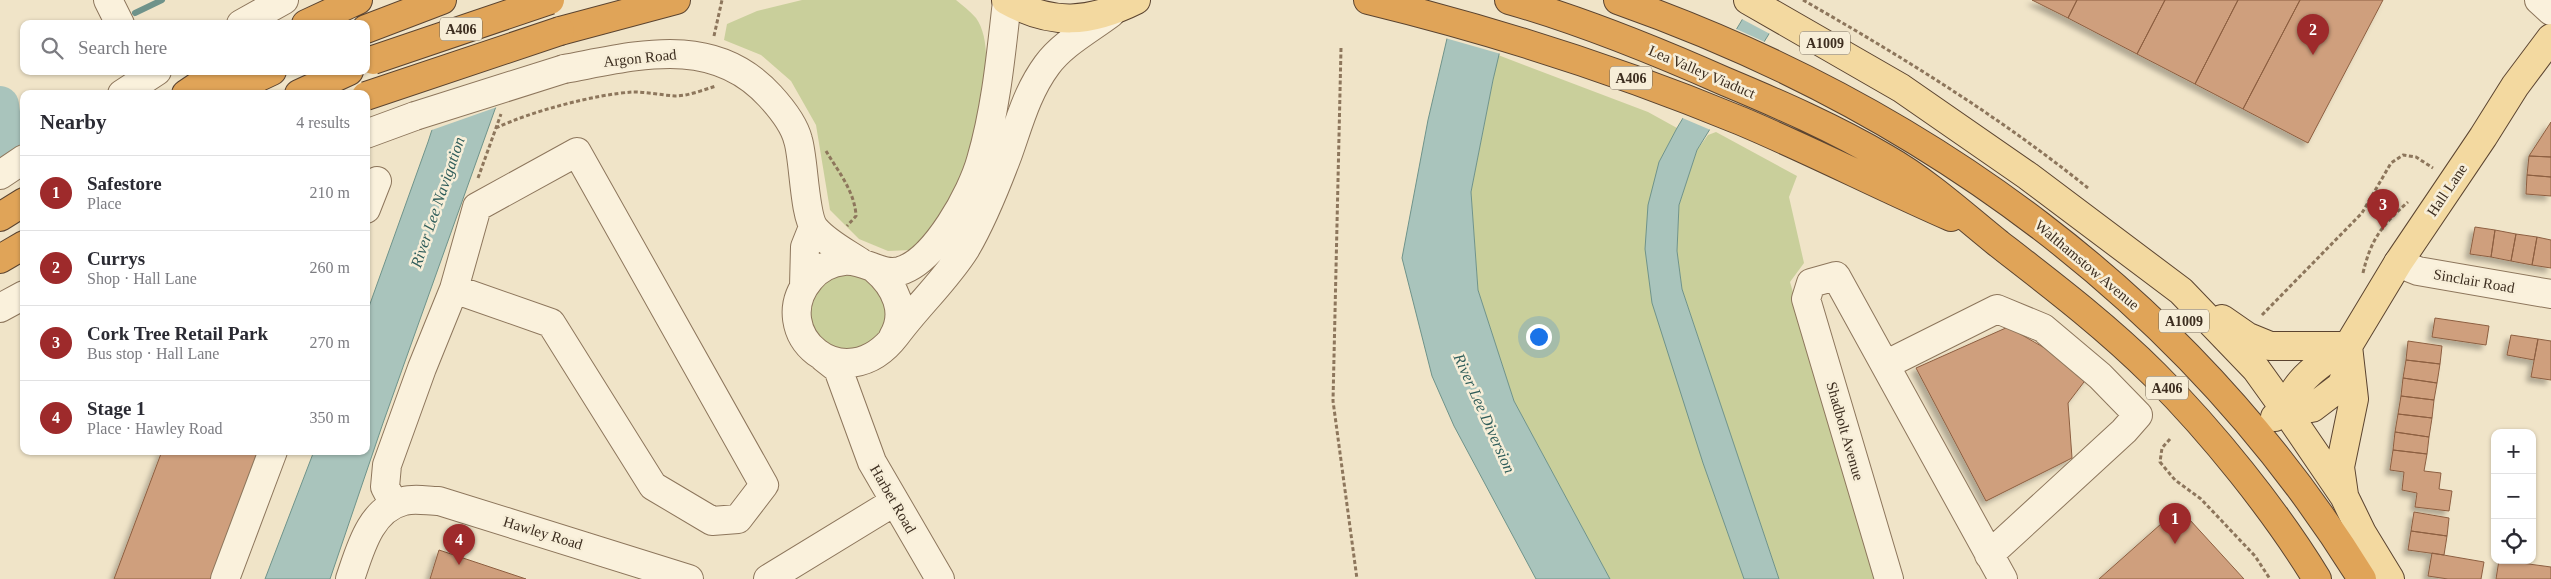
<!DOCTYPE html>
<meta charset="utf-8">
<style>
body{margin:0;font-family:Georgia,serif;background:#f2f2f3;color:#2b2b33}
.controls{position:absolute;right:15px;bottom:15px;display:grid;overflow:hidden;border-radius:10px;box-shadow:0 1px 4px #0004}
.controls button{width:45px;height:45px;display:grid;place-items:center;padding:0;border:0;border-bottom:1px solid #e1e1e2;background:#fff;color:#2b2b33;font:25px sans-serif}
.you{position:absolute;left:1538px;top:336px;width:18px;height:18px;margin:-12px;border:4px solid #fff;border-radius:50%;background:#1a73e8;box-shadow:0 0 0 8px #1a73e833}
.badge{display:grid;place-items:center;width:32px;height:32px;border-radius:50%;background:#9e2a2b;color:#fff;font-size:16px;font-weight:700}
.pin{position:absolute;translate:-50% -41px;filter:drop-shadow(0 1px 2px #0008)}
.pin::after{content:'';position:absolute;top:26px;width:18px;height:15px;background:inherit;clip-path:polygon(0 0,100% 0,50% 100%)}
.list{margin:0;padding:0;list-style:none}
h2{display:flex;justify-content:space-between;align-items:center;height:65px;margin:0;padding:0 20px;font-size:21px}
h2 small{font-size:16px;font-weight:400;color:#7c7c81}
.list li{display:grid;grid-template-columns:32px 1fr auto;gap:15px;align-items:center;box-sizing:border-box;height:75px;padding:0 20px;border-top:1px solid #e1e1e2}
.list b{display:block;font-size:19px;white-space:nowrap}
.list p{margin:0;font-size:16px;white-space:nowrap;color:#7c7c81}
.list em{font-size:16px;font-style:normal;color:#7c7c81}
.icon{flex:none;width:28px;height:28px;fill:none;stroke:currentColor;stroke-width:2;stroke-linecap:round;stroke-linejoin:round}
.map{position:relative;flex:none;width:2551px;height:579px;overflow:hidden}
.search{position:absolute;background:#fff;box-shadow:0 1px 4px #0004;left:20px;top:20px;width:350px;height:55px;display:flex;align-items:center;gap:12px;box-sizing:border-box;padding:0 18px;border-radius:10px;color:#7c7c81;font-size:19px}
.panel{position:absolute;background:#fff;box-shadow:0 1px 4px #0004;left:20px;top:90px;width:350px;height:365px;border-radius:10px}
.map>svg:first-child{display:block}
.green{fill:#c9cf9b}
.water{fill:#a9c4bc;stroke:#6f938a}
.pier{fill:#f0e4c8}
.lines{fill:none;stroke-linecap:round;stroke-linejoin:round}
.stream{stroke:#6f938a;stroke-width:6}
.river{stroke:#a9c4bc;stroke-width:38}
.building{fill:#cf9f7d;stroke:#8d5f41;filter:url(#shadow)}
.minor-casing{stroke:#8d765c;stroke-width:30}
.major-casing{stroke:#5b4430;stroke-width:30}
.highway-casing{stroke:#5b4430;stroke-width:30}
.path{stroke:#8d765c;stroke-width:3;stroke-dasharray:4 2.5;stroke-linecap:butt}
.minor{stroke:#faf1dc;stroke-width:28}
.major{stroke:#f3d9a0;stroke-width:28}
.highway{stroke:#e0a458;stroke-width:28}
.minor-bridge-casing{stroke:#8d765c;stroke-width:30;stroke-linecap:butt}
.highway-bridge-casing{stroke:#5b4430;stroke-width:30;stroke-linecap:butt}
.minor-bridge{stroke:#faf1dc;stroke-width:28}
.highway-bridge{stroke:#e0a458;stroke-width:28}
.labels{text-anchor:middle;stroke-width:5;stroke-linejoin:round;paint-order:stroke}
.shield{fill:#f7eed8;stroke:#756857;stroke-width:1}
.shield-label{font-size:14px;font-weight:bold;fill:#3d2e20}
.street-label{font-size:15px;fill:#3d2e20;stroke:#f7eed8}
.water-label{font-size:16px;font-style:italic;fill:#2f5d5a;stroke:#f7eed8}
</style>
<div class="map">
<svg width="2551" height="579" viewBox="0 0 2551 579">
<defs>
<filter id="shadow"><feDropShadow dx="-4.5" dy="4.5" stdDeviation="2.5" flood-color="#0004"/></filter>
</defs>
<rect width="100%" height="100%" fill="#f0e4c8"/>
<path class="green" d="M802,0H956C962,5 970,11 976,18C1006,59 963,191 934,228C927,236 919,242 912,250L888,251L859,239L830,210L816,125L791,81L761,55L724,40L727,24L757,11Z
M1498,55L1648,112L1677,128L1659,162L1703,463L1744,579H1610L1514,401L1478,290L1471,192Z
M1716,132L1797,176L1789,197L1804,263L1790,282L1875,579H1779L1682,289L1677,251L1679,205L1697,150L1708,135Z
M841,275C860,275 878,282 886,302C888,309 886,320 886,326L864,351H831L810,325C810,299 814,284 841,275Z"/>
<path class="water" d="M474,0H534L383,423L330,579H265L314,451H366V315L428,142Z
M1456,0H1512L1493,80L1471,192L1478,290L1514,401L1610,579H1536L1454,426L1432,376L1402,258L1428,120Z
M1754,0H1790L1697,150L1679,205L1677,251L1682,289L1779,579H1744L1703,463L1652,303L1645,249L1648,205L1659,162L1677,128Z"/>
<path class="pier" d="M471,0H537L500,106L429,131Z
M1454,0H1514L1501,54L1445,38Z
M1751,0H1793L1772,35L1740,18Z
M1734,28L1767,43L1713,131L1680,117Z"/>
<g class="lines">
<path class="stream" d="M135,13L162,0"/>
<path class="river" d="M0,105L5,143"/>
</g>
<path class="building" d="M2032,0H2077L2068,18Z
M2077,0H2165L2137,54L2068,18Z
M2165,0H2238L2195,84L2137,54Z
M2238,0H2300L2243,109L2195,84Z
M2300,0H2383L2308,143L2243,109Z
M2551,122V157L2529,156Z
M2529,156L2551,157V177L2527,175Z
M2527,175L2551,177V196L2526,194Z
M2475,227L2495,230L2491,257L2470,254Z
M2495,230L2516,234L2511,261L2491,257Z
M2516,234L2537,237L2532,265L2511,261Z
M2537,237L2551,240V268L2532,265Z
M2435,318L2489,326L2486,345L2432,337Z
M2008,327L2090,374L2068,403L2072,458L1986,501L1916,368Z
M2511,335L2538,339L2534,360L2507,355Z
M2538,339L2551,341V380L2531,377Z
M2408,341L2442,346L2440,364L2406,360Z
M2406,360L2440,364L2437,383L2403,378Z
M2403,378L2437,383L2434,400L2401,396Z
M2401,396L2434,400L2432,418L2398,414Z
M2398,414L2432,418L2429,437L2395,432Z
M2395,432L2429,437L2427,454L2393,450Z
M2393,450L2427,454L2424,471L2441,473L2439,489L2452,491L2449,511L2415,507L2417,493L2402,490L2404,472L2390,470Z
M162,451H265L217,579H114Z
M2179,508L2244,579H2099Z
M2414,512L2449,518L2447,536L2411,531Z
M2411,531L2447,536L2444,555L2408,550Z
M439,550L526,579H430Z
M2432,553L2484,562L2481,579H2448L2428,576Z
M2499,560L2551,567V579H2496Z"/>
<g class="lines">
<defs>
<path id="minor" d="M108,0L120,24
M2539,0L2551,11
M1007,1C1001,54 996,109 981,160C972,193 935,261 900,271C880,276 865,259 844,261C831,262 818,269 810,279C765,332 844,403 896,335C918,305 946,280 966,248C983,219 996,186 1008,154C1019,123 1027,92 1047,65C1062,44 1090,29 1111,13
M241,24L284,0
M564,69C636,56 713,33 770,96C781,108 794,124 798,140C804,159 804,216 815,229C827,243 845,252 860,262
M122,94L157,71
M366,134L415,116
M0,175L24,159
M366,209L377,181
M2398,263L2418,271L2551,294
M875,269C895,286 908,312 893,337
M804,286L805,247L813,227
M0,308L24,295
M824,358L838,369L872,462L940,579
M1885,365L1997,309L2043,328L2100,376L2138,415L2124,431L1989,555
M394,504L385,487L387,465L422,368L454,289L477,207L577,152L764,485L738,519L712,521L653,486L551,323L454,289
M225,579L273,451
M350,579C360,550 370,509 404,501C415,498 428,501 439,501L689,579
M768,579L894,502
M1889,579L1806,299L1811,283L1836,276L2003,579"/>
<path id="major" d="M1006,0C1052,26 1090,23 1136,0
M1748,0L1901,88L2028,176L2181,291L2256,369L2284,408L2344,496L2362,533L2390,579
M2222,319L2248,337L2270,346H2348
M2284,408H2312L2341,386L2350,365
M2275,417C2286,407 2291,394 2301,382C2314,367 2331,357 2348,346
M2344,495L2340,467L2354,399L2348,346L2398,263L2483,137L2515,86L2551,38"/>
<path id="highway" d="M1368,0C1495,31 1620,71 1741,121C1812,151 1880,186 1951,217
M1509,0C1583,21 1654,50 1724,81C1779,104 1834,128 1885,158C1927,182 1962,214 1999,244C2052,285 2107,327 2155,375C2212,432 2275,510 2317,579
M1618,0C1924,108 2190,301 2362,579
M306,24L358,0
M366,29L442,0
M560,31L676,0
M186,94L220,71
M223,94L272,71
M299,94L349,71
M0,217L24,202
M0,259L24,245"/>
</defs>
<use href="#minor" class="minor-casing"/>
<use href="#major" class="major-casing"/>
<use href="#highway" class="highway-casing"/>
<path class="path" d="M1803,0C1904,58 1997,115 2088,188
M714,36L722,0
M1341,48L1333,401L1357,579
M496,128C529,112 596,94 633,92C647,92 661,95 675,96C688,96 703,90 716,86
M826,151C838,171 855,192 856,216L847,226
M478,178L501,114
M2363,273C2371,239 2382,225 2408,202
M2262,315L2362,213L2391,163L2403,155L2416,157L2433,168
M2170,439L2162,448L2160,462L2175,480L2201,499L2255,556L2270,579"/>
<use href="#minor" class="minor"/>
<use href="#major" class="major"/>
<use href="#highway" class="highway"/>
<defs>
<path id="minor-bridge" d="M415,116L564,69"/>
<path id="highway-bridge" d="M373,60L550,0
M366,96L560,31"/>
</defs>
<use href="#minor-bridge" class="minor-bridge-casing"/>
<use href="#highway-bridge" class="highway-bridge-casing"/>
<use href="#minor-bridge" class="minor-bridge"/>
<use href="#highway-bridge" class="highway-bridge"/>
</g>
<g class="labels">
<g class="shield">
<rect x="440" y="17.5" width="42" height="23" rx="4"/>
<rect x="1800" y="31.5" width="50" height="23" rx="4"/>
<rect x="1610" y="66.5" width="42" height="23" rx="4"/>
<rect x="2159" y="309.5" width="50" height="23" rx="4"/>
<rect x="2146" y="376.5" width="42" height="23" rx="4"/>
</g>
<g class="shield-label">
<text x="461" y="34">A406</text>
<text x="1825" y="48">A1009</text>
<text x="1631" y="83">A406</text>
<text x="2184" y="326">A1009</text>
<text x="2167" y="393">A406</text>
</g>
<g class="street-label">
<text transform="translate(640 58) rotate(-6)" y="5">Argon Road</text>
<text transform="translate(1702 72) rotate(23)" y="5">Lea Valley Viaduct</text>
<text transform="translate(2447 190) rotate(-56)" y="5">Hall Lane</text>
<text transform="translate(2087 265) rotate(40)" y="5">Walthamstow Avenue</text>
<text transform="translate(2474 281) rotate(10)" y="5">Sinclair Road</text>
<text transform="translate(1845 431) rotate(74)" y="5">Shadbolt Avenue</text>
<text transform="translate(893 499) rotate(60)" y="5">Harbet Road</text>
<text transform="translate(543 533) rotate(17)" y="5">Hawley Road</text>
</g>
<g class="water-label">
<text transform="translate(437 202) rotate(-71)" y="6">River Lee Navigation</text>
<text transform="translate(1485 413) rotate(66)" y="6">River Lee Diversion</text>
</g>
</g>
</svg>
<div class="controls">
<button>+</button>
<button>−</button>
<button><svg class="icon" aria-label="locate" viewBox="0 0 24 24"><circle cx="12" cy="12" r="6"/><path d="M12 2v4M12 18v4M2 12h4M18 12h4"/></svg></button>
</div>
<div class="you"></div>
<div class="pin badge" style="left:2175px;top:544px">1</div>
<div class="pin badge" style="left:2313px;top:55px">2</div>
<div class="pin badge" style="left:2383px;top:230px">3</div>
<div class="pin badge" style="left:459px;top:565px">4</div>
<div class="search"><svg class="icon" aria-label="search" viewBox="0 0 24 24"><circle cx="10" cy="10" r="6"/><path d="M15 15l6 6"/></svg>Search here</div>
<section class="panel">
<h2>Nearby<small>4 results</small></h2>
<ul class="list">
<li><span class="badge">1</span><div><b>Safestore</b><p>Place</p></div><em>210 m</em></li>
<li><span class="badge">2</span><div><b>Currys</b><p>Shop · Hall Lane</p></div><em>260 m</em></li>
<li><span class="badge">3</span><div><b>Cork Tree Retail Park</b><p>Bus stop · Hall Lane</p></div><em>270 m</em></li>
<li><span class="badge">4</span><div><b>Stage 1</b><p>Place · Hawley Road</p></div><em>350 m</em></li>
</ul>
</section>
</div>
